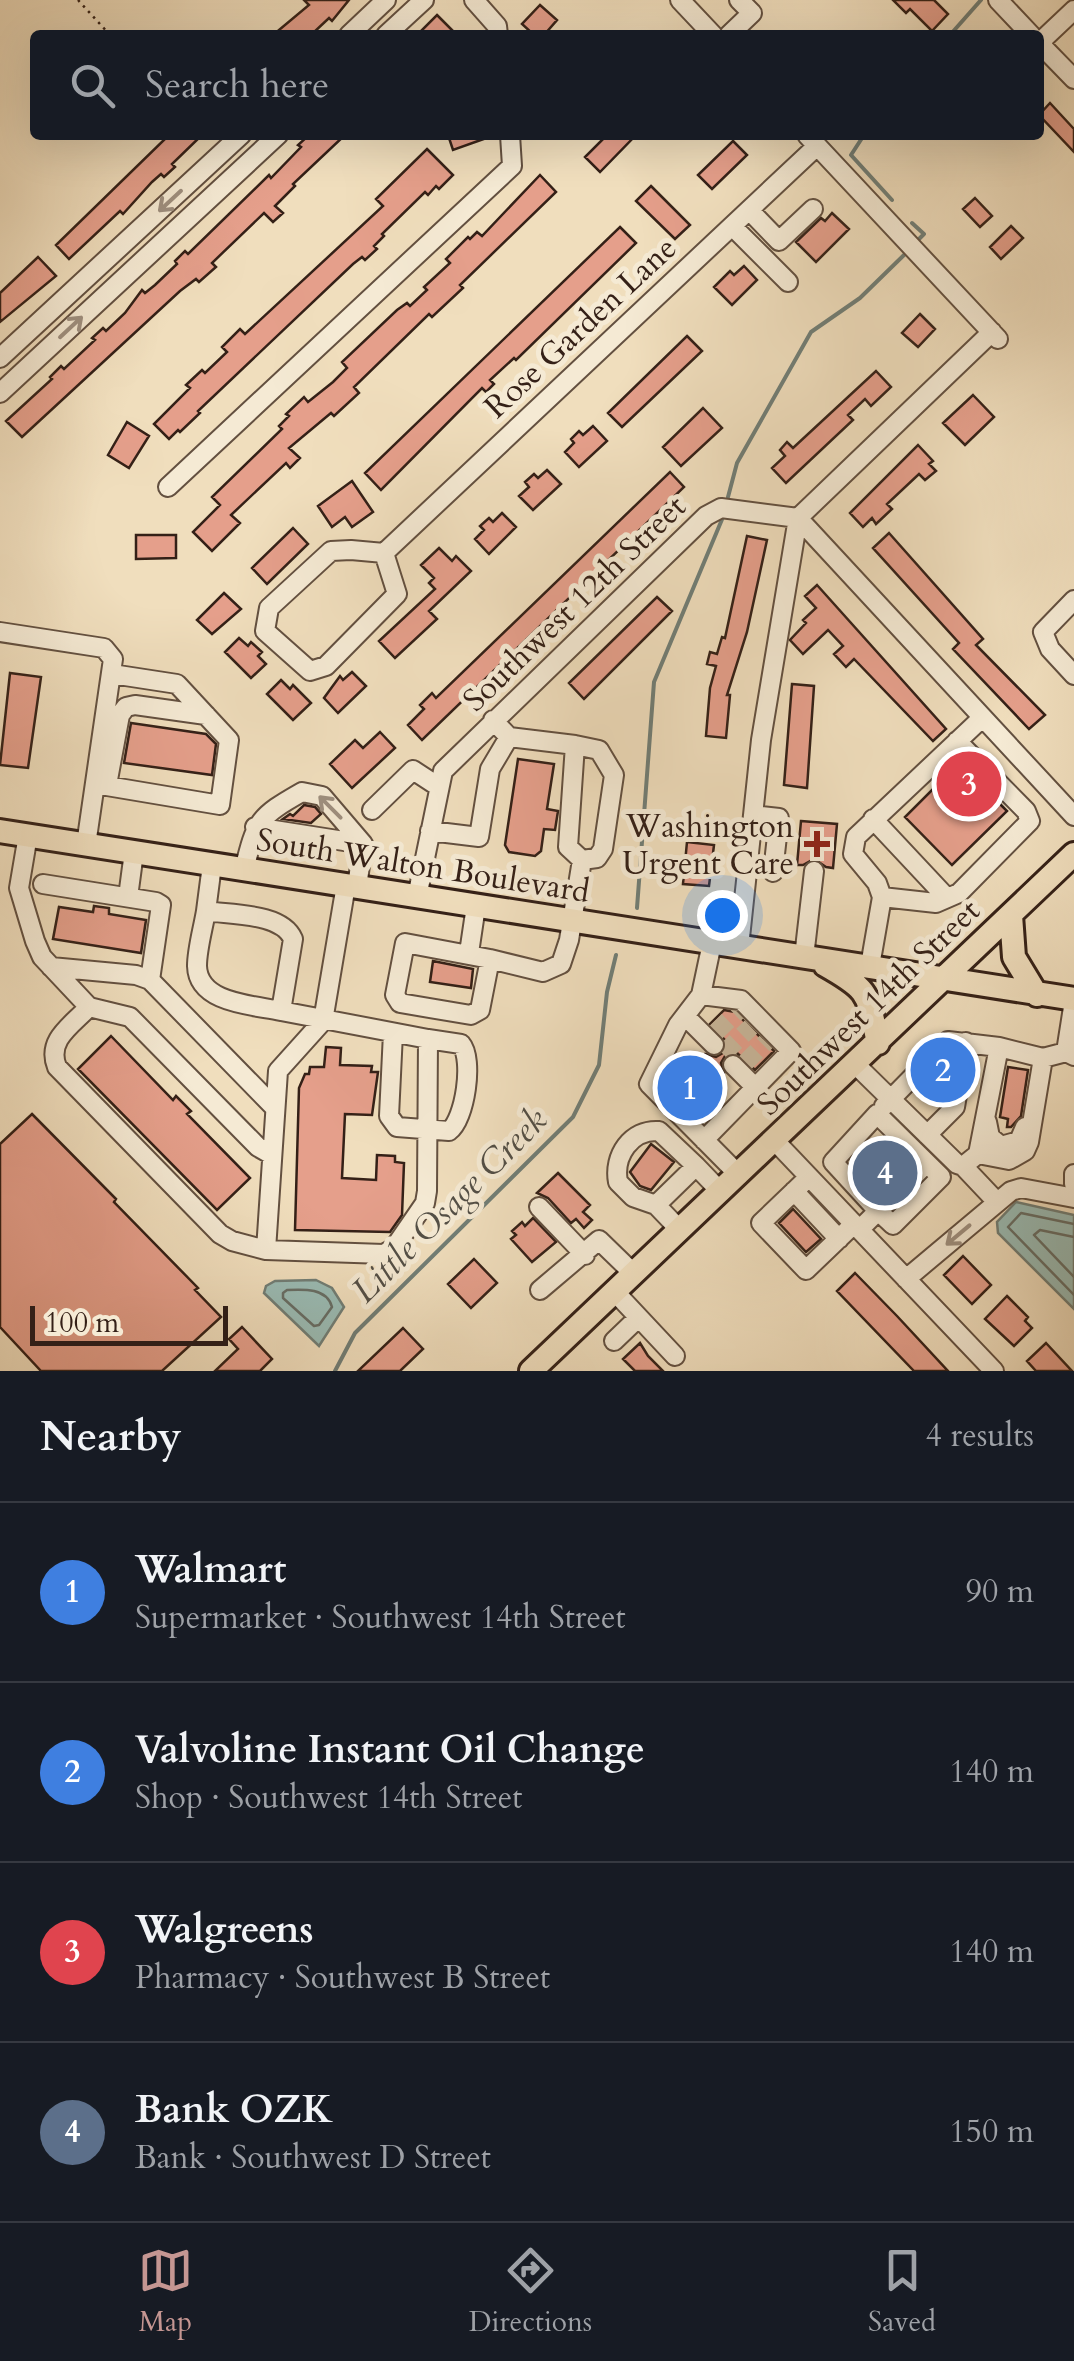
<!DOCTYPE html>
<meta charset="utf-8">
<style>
body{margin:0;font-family:Cardo,serif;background:#242831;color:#f1f3f6}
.scale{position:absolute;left:30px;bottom:25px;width:198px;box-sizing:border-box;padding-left:10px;border:5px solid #342017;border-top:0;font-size:28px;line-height:35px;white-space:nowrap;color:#342017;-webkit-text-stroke:8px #f5ead4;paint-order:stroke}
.you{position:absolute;left:722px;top:915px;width:35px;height:35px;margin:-25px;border:8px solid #fff;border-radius:50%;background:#1a73e8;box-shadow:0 0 0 15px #1a73e833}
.badge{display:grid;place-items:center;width:65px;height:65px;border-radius:50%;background:#c59692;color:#fff;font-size:32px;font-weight:700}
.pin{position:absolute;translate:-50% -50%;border:5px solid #fff;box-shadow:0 2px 10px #0006}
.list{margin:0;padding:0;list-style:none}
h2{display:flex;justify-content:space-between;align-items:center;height:130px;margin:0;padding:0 40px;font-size:42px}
h2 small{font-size:32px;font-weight:400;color:#9ea1a6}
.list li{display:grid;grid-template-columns:65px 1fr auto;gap:30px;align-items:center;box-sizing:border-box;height:180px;padding:0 40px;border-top:2px solid #363941}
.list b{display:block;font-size:38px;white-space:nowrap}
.list p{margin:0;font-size:32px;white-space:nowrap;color:#9ea1a6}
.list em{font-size:32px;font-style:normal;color:#9ea1a6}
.icon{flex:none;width:55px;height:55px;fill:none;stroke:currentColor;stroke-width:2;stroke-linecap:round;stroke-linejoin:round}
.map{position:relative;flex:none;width:1074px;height:1371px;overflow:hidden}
.search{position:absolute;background:#171b24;box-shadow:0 10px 40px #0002;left:30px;right:30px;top:30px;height:110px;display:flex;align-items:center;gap:25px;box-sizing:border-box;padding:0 35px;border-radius:10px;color:#9ea1a6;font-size:38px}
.sheet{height:850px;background:#171b24}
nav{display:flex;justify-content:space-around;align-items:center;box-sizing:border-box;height:140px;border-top:2px solid #363941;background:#171b24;font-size:28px;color:#9ea1a6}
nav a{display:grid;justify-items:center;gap:5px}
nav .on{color:#c59692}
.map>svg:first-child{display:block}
.water{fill:#9abcb5;stroke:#717e76;stroke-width:2.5}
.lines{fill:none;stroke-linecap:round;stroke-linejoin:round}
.shore{stroke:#676e66;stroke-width:2.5}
.stream{stroke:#717e76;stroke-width:4}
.building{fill:#e59f8b;stroke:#342017;stroke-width:2.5}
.minor-tunnel{stroke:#cab89c;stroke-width:18;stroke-dasharray:18 9;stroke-linecap:butt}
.minor-casing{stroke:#635040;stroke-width:22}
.major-casing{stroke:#342017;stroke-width:28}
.path{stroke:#342017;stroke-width:2.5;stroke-dasharray:2.5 5;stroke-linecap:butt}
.minor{stroke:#f5ead4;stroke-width:18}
.major{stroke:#f0debd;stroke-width:22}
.oneway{stroke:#9e8f7f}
.poi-dot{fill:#8f2418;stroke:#f5ead4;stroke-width:4}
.labels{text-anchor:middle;stroke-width:10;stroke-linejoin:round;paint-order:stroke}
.street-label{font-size:32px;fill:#342017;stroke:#f5ead4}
.poi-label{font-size:32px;fill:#342017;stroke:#f5ead4;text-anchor:end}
.water-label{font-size:35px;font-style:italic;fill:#534f46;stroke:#f5ead4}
</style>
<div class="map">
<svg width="1074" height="1371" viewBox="0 0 1074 1371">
<rect width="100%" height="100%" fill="#f0debd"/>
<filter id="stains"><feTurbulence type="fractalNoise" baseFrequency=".002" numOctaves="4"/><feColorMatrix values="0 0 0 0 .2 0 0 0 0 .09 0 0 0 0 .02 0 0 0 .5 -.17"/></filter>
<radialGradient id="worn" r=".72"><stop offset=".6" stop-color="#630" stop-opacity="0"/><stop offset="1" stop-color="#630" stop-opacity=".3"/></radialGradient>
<path class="water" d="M1016,1202L1074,1215V1309L998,1233L997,1222Z
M316,1280L332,1288L344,1307L319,1346L264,1293L266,1286L275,1281Z"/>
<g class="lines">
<path class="shore" d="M1074,1224L1021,1213L1008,1227L1074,1295
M1074,1237L1040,1230L1034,1235L1074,1277
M287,1290C304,1289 327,1288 332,1307L319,1325L314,1326L283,1298V1293Z"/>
<path class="stream" d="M950,35L981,0
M864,135L851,155L892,200
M912,223L924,234L918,240
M728,497L737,463L811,332L860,298L905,254
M637,908L654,682L723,517
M335,1371L355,1333L573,1117L599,1065L607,992L616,955"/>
</g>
<path class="building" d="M304,0H349L332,21L329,18L311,35H273L309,5Z
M893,0H934L948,14L932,31L910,9L906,13Z
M540,5L557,20L544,35H534L522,24Z
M437,15L457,35H417Z
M1050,103L1074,129V152L1039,115Z
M169,135H202L172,164L175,167L164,177L161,174L152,182L123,214L120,211L69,259L56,245Z
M309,135H345L293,184L295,186L275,206L283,213L273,222L264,213L212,263L216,267L199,282L196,279L180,291L22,437L6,421L52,379L50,377L61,366L64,369L95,340L92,338L103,328L106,331L125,313L142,290L145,293L155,285L177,264L175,261L185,251L188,254L269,175L271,178L301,147L298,145Z
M448,135H492V136L453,150Z
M607,135H636L600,172L585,157Z
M733,141L747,155L712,189L698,175Z
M427,149L453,175L439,189L436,186L428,195L425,192L382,234L384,236L374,246L377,249L365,260L362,257L353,264L198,411L200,413L180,432L178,430L169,439L154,424L190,388L186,385L202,370L205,373L227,352L222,347L240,329L245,334L383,206L376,199Z
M540,175L556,192L460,285L463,288L432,317L429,314L354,387L359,393L334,416L331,413L289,448L300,458L290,468L286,463L231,515L240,523L212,551L193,532L220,505L212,497L282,429L279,426L289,416L286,414L304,397L308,402L333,382L347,368L342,362L397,310L407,303L410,306L427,290L424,287L450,263L446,259L468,237L470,239L477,232L482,236Z
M651,186L690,225L675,239L636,201Z
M975,198L992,216L980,227L963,209Z
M832,213L849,229L816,262L796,242L821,218L825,221Z
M1011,226L1023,238L1001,259L990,247Z
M620,227L636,243L516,360L514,358L490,380L494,384L486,392L482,388L381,490L365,473Z
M38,257L56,276L0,322V293Z
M744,266L757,280L732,305L714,287L730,271L734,275Z
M920,314L935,329L918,347L902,333Z
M687,336L702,351L622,427L608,413Z
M876,371L891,387L871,406L865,399L848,415L853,420L786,483L772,468L785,456L780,450L787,442L793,448Z
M973,395L994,417L965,445L943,423Z
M703,408L722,428L681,466L663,447Z
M127,422L149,436L129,468L108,455Z
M593,426L607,441L579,467L565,452L574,443L571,439L579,431L583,435Z
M918,445L933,461L929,464L936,471L925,480L919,474L887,504L892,509L876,524L872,518L863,527L850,513Z
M547,470L561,484L533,510L519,496L529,487L525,482L534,474L538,478Z
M670,472L684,487L422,740L408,725L424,709L420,705L432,693L436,698Z
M352,481L373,512L352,527L345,517L332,527L318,506Z
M502,513L516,527L489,554L475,539L484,530L480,526L489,518L493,522Z
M293,528L308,544L267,584L252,568Z
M889,533L983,639L976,645L1045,715L1029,729L953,649L959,643L873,548Z
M136,535H176V558L136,559Z
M747,536L767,540L747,632L727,695H730L726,738L706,736L710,688L716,666L707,664L710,652L717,654L722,637L725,638Z
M439,548L452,561L456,556L471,571L429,611L437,619L395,658L379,641L435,589L429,583L434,578L421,565Z
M817,585L946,729L933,741L854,659L846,667L834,654L843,646L828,630L803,654L790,640L806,623L803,620L816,608L805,596Z
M224,593L241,609L212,634L197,620Z
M657,597L672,611L584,699L569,683Z
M239,638L248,646L251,642L262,652L258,656L266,664L251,678L225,652Z
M352,672L366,686L338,713L324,698L340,676L343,680Z
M10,673L41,677L28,768L0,765Z
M281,680L290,689L293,685L311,703L293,720L267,694Z
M792,684L814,686L807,788L784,785Z
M131,723L206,734L216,744L212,775L124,763Z
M380,732L395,748L352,788L330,764L355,740L363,748Z
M518,759L554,764L547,809L558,811L555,830L544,829L541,851L535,856L509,852L505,845Z
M959,763L1007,811L952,865L905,817Z
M304,805L315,807L321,814L311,823L283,819L290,814L293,816Z
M801,821L837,824L833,868L826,867L814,859L803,865H797Z
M687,842L714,845L709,886L683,884Z
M94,906L109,908V914L146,920L141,953L53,939L59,907L93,912Z
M433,961L473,969L471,988L430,982Z
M724,1010L735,1012L774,1051L755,1070L737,1053L725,1056L721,1063L724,1073L713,1084L721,1092L697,1114L664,1082L687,1056L694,1064L705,1054L716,1057L723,1053L726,1041L710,1024Z
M111,1036L173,1100L176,1096L191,1111L187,1114L250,1178L217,1210L78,1069Z
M326,1047L341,1048L340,1065L372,1066L371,1072H378L372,1115L345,1114L342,1178L376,1180L377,1155L395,1156V1162L404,1163L402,1215L390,1232L295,1230L299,1088L305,1074H309L310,1067H324Z
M1008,1067L1028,1070L1021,1116L1011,1127H1007L1008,1119L1000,1117Z
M32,1114L116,1199L114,1202L198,1288L195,1290L221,1317L162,1371H41L0,1327V1144Z
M651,1144L674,1162L651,1190L640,1186L630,1172Z
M889,1147L908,1165L882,1190L865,1172L878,1153L881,1155Z
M558,1173L590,1205L583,1212L592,1220L584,1228L576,1219L571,1223L548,1198L537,1193Z
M793,1209L821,1239L806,1252L779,1223Z
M533,1218L556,1242L532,1262L511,1239L516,1235L512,1231L522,1222L525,1226Z
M963,1256L991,1285L972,1304L944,1275Z
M474,1259L497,1283L471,1308L448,1284Z
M855,1273L897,1316L948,1371H914L837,1291Z
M1007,1296L1028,1317L1025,1321L1032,1328L1014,1346L985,1319Z
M242,1327L272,1359L260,1371H215L238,1349L229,1339Z
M403,1328L423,1349L400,1371H358Z
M640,1343L648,1356L663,1371H635L623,1359Z
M1046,1343L1072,1371H1036L1027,1361Z"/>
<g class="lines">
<path class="minor-tunnel" d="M715,1033L737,1012
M723,1054L751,1027
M744,1064L766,1042
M924,1076L942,1093"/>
<defs>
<path id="minor" d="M474,0L497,26L498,35
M680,0L713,35
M998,0L1031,35
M349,35L386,0
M386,35L424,0
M729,35L752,13L739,0
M1039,43L1074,79
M1039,43L1074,10
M807,135L998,339
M749,210L779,241L813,209
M732,226L788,282
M0,358L241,135
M0,393L278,135
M168,487L512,166L510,135
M798,518L1074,816
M351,550L384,553L397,594L326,666L310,671L265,631L269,608L331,551Z
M384,553L817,146
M1074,600L1043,632L1050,649L1074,675
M0,632L104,648L113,659L86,845
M575,745L599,750L614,775L603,849L597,858L582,860
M95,784L220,805L229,740L177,684L112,674
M107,785L120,715L126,707L135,705L206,715
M372,810L413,770L439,787
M753,815L779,818L773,872
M873,819L947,898
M255,827L363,844
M430,831L479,837L490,769L509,737
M28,835L19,888L35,941L42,957L89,1007C72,1025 46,1040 57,1067L220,1234L232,1241L266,1250L278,1071L323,1021L346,885
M212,865L206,911C232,915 282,913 293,939L281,1011L428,1039L427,1191L425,1203L394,1248L384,1254L266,1250
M244,870C256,821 258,817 302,792L322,796L363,844L357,887
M43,884L156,902L161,905L150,980
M128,897L134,852
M417,897L443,771L706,516L721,508L798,518L992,332
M882,897L936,903L959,893L1030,821L1026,811L957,741
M206,911C203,929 197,949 197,966C198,1004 254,1005 281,1011
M405,943L490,959L480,1010L471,1015L400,1003L395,995Z
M712,943L701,995L678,1025L649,1084L739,1175
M739,947L761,740L798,518
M469,953L476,906
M804,957L814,871
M490,959L543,972L561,964L569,940L582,860L568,847L575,745L509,737L493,720
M870,966L882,897L877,883L853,854L856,837L982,718
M51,967L136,975L150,980L275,1108
M701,995L741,1000L791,1051L704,1140
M89,1007L130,1017L258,1147L272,1155
M685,1016L714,1045
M393,1033L389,1116L397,1127L449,1131C465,1120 474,1059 461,1044L428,1039
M1074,1056L1066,1052L1074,1001
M855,1064L957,1164L963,1166L978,1154L999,1047
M733,1065L755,1087
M884,1106L948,1041L999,1047L1043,1058L1066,1052
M987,1122L990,1137L1001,1146L1019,1141L1025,1127
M927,1135L955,1107L966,1042
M775,1141L994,1371
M978,1154L1009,1160L1025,1151L1029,1142L1043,1058
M963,1166L997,1202
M1074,1174V1184
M809,1177L761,1223L806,1270L854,1224
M909,1181L927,1163
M794,1191L839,1239
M656,1205L633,1197L618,1182C613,1156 631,1129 659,1131L696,1166
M539,1207L585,1255
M680,1230L656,1205L696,1166L721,1192
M859,1230L878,1211L833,1162L877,1114L941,1177L893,1225L878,1211L900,1190
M906,1279L1011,1191L1021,1188L1074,1198
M540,1290L599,1240L634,1274
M615,1292L675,1356
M614,1341L638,1318"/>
<path id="major" d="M0,831L1074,999
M1011,915L1014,957L1037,995
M825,965C871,991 867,993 878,1043
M531,1371L1074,854"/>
</defs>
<use href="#minor" class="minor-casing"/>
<use href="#major" class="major-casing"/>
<path class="path" d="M78,0L110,35
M890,998L897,991"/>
<use href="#minor" class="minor"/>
<use href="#major" class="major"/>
</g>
<defs><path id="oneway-shaft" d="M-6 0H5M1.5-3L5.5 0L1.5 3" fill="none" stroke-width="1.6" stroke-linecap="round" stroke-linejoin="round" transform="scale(2.5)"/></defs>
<g class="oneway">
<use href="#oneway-shaft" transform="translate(170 201) rotate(137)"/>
<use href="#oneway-shaft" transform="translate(71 327) rotate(-43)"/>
<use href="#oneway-shaft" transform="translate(330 807) rotate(-135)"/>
<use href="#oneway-shaft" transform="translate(958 1235) rotate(140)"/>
</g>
<path class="poi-dot" d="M812 829h10v10h10v10h-10v10h-10v-10h-10v-10h10z"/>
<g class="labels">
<g class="street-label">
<text transform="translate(580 327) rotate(-43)" y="11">Rose Garden Lane</text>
<text transform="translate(574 603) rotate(-44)" y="11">Southwest 12th Street</text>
<text transform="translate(423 865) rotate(9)" y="11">South Walton Boulevard</text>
<text transform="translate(868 1007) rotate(-44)" y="11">Southwest 14th Street</text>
</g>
<g class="poi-label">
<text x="794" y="837">Washington<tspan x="794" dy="37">Urgent Care</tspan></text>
</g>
<g class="water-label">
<text transform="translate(449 1205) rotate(-45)" y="12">Little Osage Creek</text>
</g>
</g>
<rect width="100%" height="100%" filter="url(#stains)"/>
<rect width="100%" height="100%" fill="url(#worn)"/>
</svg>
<div class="scale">100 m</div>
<div class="you"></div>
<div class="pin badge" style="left:690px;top:1088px;background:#3f7fe0">1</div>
<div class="pin badge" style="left:943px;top:1070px;background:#3f7fe0">2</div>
<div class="pin badge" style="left:969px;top:784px;background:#e0444e">3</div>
<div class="pin badge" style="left:885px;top:1173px;background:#5c6f8a">4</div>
<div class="search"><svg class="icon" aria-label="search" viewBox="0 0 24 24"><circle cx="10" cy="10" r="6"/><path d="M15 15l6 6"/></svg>Search here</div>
</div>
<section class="sheet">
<h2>Nearby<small>4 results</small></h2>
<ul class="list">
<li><span class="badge" style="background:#3f7fe0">1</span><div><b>Walmart</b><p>Supermarket · Southwest 14th Street</p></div><em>90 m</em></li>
<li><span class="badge" style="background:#3f7fe0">2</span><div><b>Valvoline Instant Oil Change</b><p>Shop · Southwest 14th Street</p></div><em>140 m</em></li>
<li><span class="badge" style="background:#e0444e">3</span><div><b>Walgreens</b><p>Pharmacy · Southwest B Street</p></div><em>140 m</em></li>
<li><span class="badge" style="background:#5c6f8a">4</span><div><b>Bank OZK</b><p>Bank · Southwest D Street</p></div><em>150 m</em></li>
</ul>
</section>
<nav>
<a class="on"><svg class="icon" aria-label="map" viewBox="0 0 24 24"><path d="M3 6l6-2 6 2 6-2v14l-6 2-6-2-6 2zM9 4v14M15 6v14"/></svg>Map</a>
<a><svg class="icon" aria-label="directions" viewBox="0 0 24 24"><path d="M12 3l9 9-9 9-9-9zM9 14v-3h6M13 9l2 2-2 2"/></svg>Directions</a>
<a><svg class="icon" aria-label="saved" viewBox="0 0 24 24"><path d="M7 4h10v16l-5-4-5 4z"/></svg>Saved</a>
</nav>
